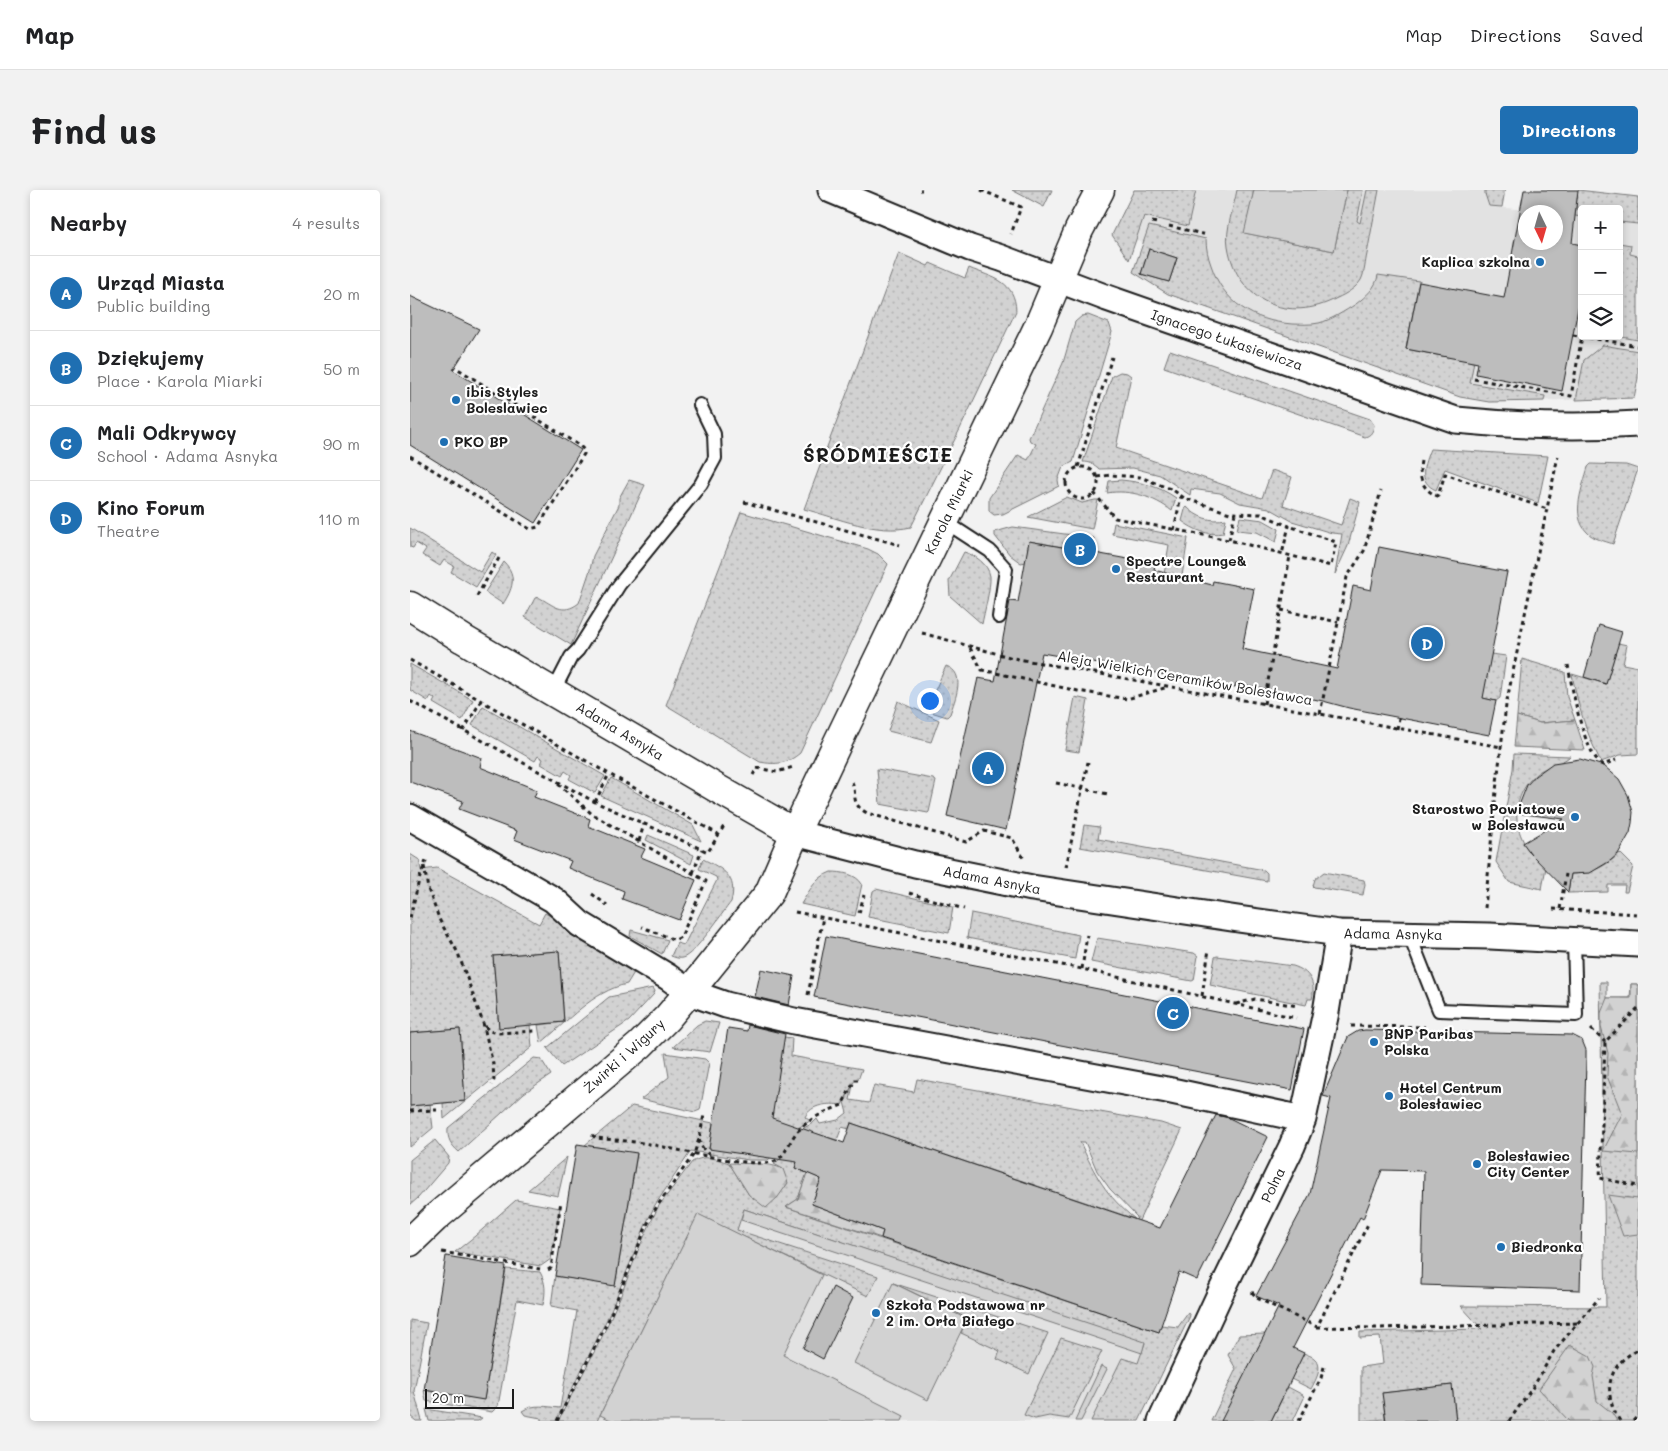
<!DOCTYPE html>
<meta charset="utf-8">
<style>
body{margin:0;font-family:Mali,sans-serif;background:#f2f2f2;color:#202124}
.controls{position:absolute;right:15px;top:15px;display:grid;overflow:hidden;border-radius:5px;box-shadow:0 2px 8px #0003}
.controls button{width:45px;height:45px;display:grid;place-items:center;padding:0;border:0;border-bottom:1px solid #e0e0e0;background:#fff;color:#202124;font:25px sans-serif}
.compass{position:absolute;left:1108px;top:15px;width:45px;height:45px;border-radius:50%;background:#fff;box-shadow:0 2px 8px #0003;rotate:175deg}
.scale{position:absolute;left:15px;bottom:12px;width:89px;box-sizing:border-box;padding-left:5px;border:2px solid #1c1c1c;border-top:0;font-size:14px;line-height:18px;white-space:nowrap;color:#1c1c1c;-webkit-text-stroke:4px #fff;paint-order:stroke}
.you{position:absolute;left:519px;top:510px;width:18px;height:18px;margin:-12px;border:4px solid #fff;border-radius:50%;background:#1a73e8;box-shadow:0 0 0 8px #1a73e833}
.badge{display:grid;place-items:center;width:32px;height:32px;border-radius:50%;background:#1f6fb2;color:#fff;font-size:16px;font-weight:700}
.pin{position:absolute;translate:-50% -50%;border:2px solid #fff;box-shadow:0 1px 5px #0006}
.list{margin:0;padding:0;list-style:none}
h2{display:flex;justify-content:space-between;align-items:center;height:65px;margin:0;padding:0 20px;font-size:21px}
h2 small{font-size:16px;font-weight:400;color:#757577}
.list li{display:grid;grid-template-columns:32px 1fr auto;gap:15px;align-items:center;box-sizing:border-box;height:75px;padding:0 20px;border-top:1px solid #e0e0e0}
.list b{display:block;font-size:19px;white-space:nowrap}
.list p{margin:0;font-size:16px;white-space:nowrap;color:#757577}
.list em{font-size:16px;font-style:normal;color:#757577}
.icon{flex:none;width:28px;height:28px;fill:none;stroke:currentColor;stroke-width:2;stroke-linecap:round;stroke-linejoin:round}
.map{position:relative;flex:none;width:1228px;height:1231px;overflow:hidden;border-radius:5px}
header{display:flex;align-items:center;gap:30px;box-sizing:border-box;height:70px;padding:0 25px;background:#fff;border-bottom:1px solid #e0e0e0}
header strong{font-size:24px}
nav{display:flex;gap:28px;margin-inline-start:auto;font-size:18px}
.intro{display:flex;align-items:center;justify-content:space-between;box-sizing:border-box;height:120px;padding:0 30px}
h1{margin:0;font-size:35px}
.button{padding:12px 22px;border-radius:5px;background:#1f6fb2;color:#fff;font-size:18px;font-weight:700}
main{display:flex;gap:30px;padding:0 30px}
aside{flex:1;background:#fff;border-radius:5px;box-shadow:0 2px 8px #0003}
.map>svg:first-child{display:block}
.built{fill:#e2e2e2}
.green{fill:url(#green-dots);stroke:#777;fill-rule:evenodd}
.forest{fill:url(#forest-firs);stroke:#777}
.pitch{fill:#d2d2d2;stroke:#777}
.building{fill:#bdbdbd;stroke:#1c1c1c;fill-rule:evenodd}
.lines{fill:none;stroke-linecap:round;stroke-linejoin:round}
.lane-casing{stroke:#1c1c1c;stroke-width:16}
.street-casing{stroke:#1c1c1c;stroke-width:29}
.secondary-casing{stroke:#1c1c1c;stroke-width:31}
.path{stroke:#1c1c1c;stroke-width:3;stroke-dasharray:4 4;stroke-linecap:butt}
.lane{stroke:#fff;stroke-width:12}
.street{stroke:#fff;stroke-width:25}
.secondary{stroke:#fff;stroke-width:28}
.poi-dot{fill:#1f6fb2;stroke:#fff;stroke-width:2}
.labels{text-anchor:middle;stroke-width:4.5;stroke-linejoin:round;paint-order:stroke}
.poi-label{font-size:14px;font-weight:bold;fill:#1c1c1c;stroke:#fff;text-anchor:start}
.street-label{font-size:14px;fill:#1c1c1c;stroke:#fff}
.district-label{font-size:19px;font-weight:bold;letter-spacing:1px;fill:#1c1c1c;stroke:#fff}
</style>
<header>
<strong>Map</strong>
<nav><a>Map</a><a>Directions</a><a>Saved</a></nav>
</header>
<div class="intro"><h1>Find us</h1><a class="button">Directions</a></div>
<main>
<aside>
<h2>Nearby<small>4 results</small></h2>
<ul class="list">
<li><span class="badge">A</span><div><b>Urząd Miasta</b><p>Public building</p></div><em>20 m</em></li>
<li><span class="badge">B</span><div><b>Dziękujemy</b><p>Place · Karola Miarki</p></div><em>50 m</em></li>
<li><span class="badge">C</span><div><b>Mali Odkrywcy</b><p>School · Adama Asnyka</p></div><em>90 m</em></li>
<li><span class="badge">D</span><div><b>Kino Forum</b><p>Theatre</p></div><em>110 m</em></li>
</ul>
</aside>
<div class="map">
<svg width="1228" height="1231" viewBox="0 0 1228 1231">
<defs>
<pattern id="green-dots" width="8" height="8" patternUnits="userSpaceOnUse" patternTransform="scale(1.25)"><rect width="8" height="8" fill="#d2d2d2"/><path d="M2 2h.1M6 6h.1" fill="none" stroke="#b4b4b4" stroke-width="1.8" stroke-linecap="round"/></pattern>
<pattern id="forest-firs" width="22" height="20" patternUnits="userSpaceOnUse" patternTransform="scale(1.25)"><rect width="22" height="20" fill="#d2d2d2"/><path d="M5 1l3.5 6h-7zM16 11l3.5 6h-7z" fill="#b4b4b4"/></pattern>
</defs>
<rect width="100%" height="100%" fill="#f2f2f2"/>
<filter id="ink" filterUnits="userSpaceOnUse"><feTurbulence type="fractalNoise" baseFrequency=".02" numOctaves="2"/><feDisplacementMap in="SourceGraphic" scale="10" xChannelSelector="R" yChannelSelector="G"/><feConvolveMatrix kernelMatrix="1 2 1 2 8 2 1 2 1" color-interpolation-filters="sRGB"/></filter>
<g filter="url(#ink)">
<path class="built" d="M724,0H1075V4L1080,16L1130,22H1116V52H1146V24L1172,27V146H1209V32L1228,34V188L1224,208L1079,212L1050,207L758,104L771,66L703,42Z
M301,992L749,1142L727,1231H187L288,1024Z"/>
<path class="green" d="M602,0H642L634,17Z
M724,0H786L778,36L734,26L719,70L702,45Z
M827,0H844L835,43L924,61L937,0H953L947,31L950,33L957,0H969C965,21 961,42 957,64C955,72 955,82 951,90C946,98 936,104 927,108C879,134 827,112 818,56C815,41 824,16 827,0Z
M1075,0H1095L1092,17L1079,16L1075,4Z
M1168,0L1228,7V34L1209,32V19H1172V27L1165,26Z
M739,36L796,49C796,58 798,67 801,75C813,112 843,131 882,134C890,134 900,135 909,133C921,130 935,121 946,114C956,106 966,98 968,85L1009,91L996,159L1037,167L1043,137L1069,143L1060,193L1135,206L1134,211L1079,212L1050,207L758,104L723,82ZM739,59L767,68L759,92L731,84Z
M1209,53L1221,55L1220,64L1228,66V150L1206,146H1209Z
M489,63L518,76L520,73L555,88L559,78C583,88 605,90 606,121L550,239L501,337C467,345 428,328 394,319Z
M678,125L699,133L702,142L663,272L653,277L648,290L649,296L593,324L584,325L579,321V308L608,265L618,270L626,254L620,251L619,248L653,173L665,132L672,126Z
M1193,155L1228,161V188L1224,208L1166,210L1174,170Z
M760,160L960,229L964,235C963,242 961,245 955,247L754,177Z
M710,182L717,183L721,186L706,258L852,308L862,280L882,287L873,315L931,335L940,308L950,312L938,356L925,384L932,344L922,343L882,331L859,318L830,313L810,303L781,299L780,305L750,285L723,278L689,279C684,274 680,272 673,272L702,186Z
M1020,259L1138,266L1128,313L1035,279L1026,300C1007,292 1014,274 1020,259Z
M1181,274L1216,275L1228,279L1203,354C1195,351 1183,349 1177,342C1160,325 1173,296 1178,277Z
M219,290L235,295L161,455L115,427L125,408L128,407C144,415 152,426 169,413L180,380L183,366L209,315V308Z
M711,290C731,292 749,296 766,308L762,321C744,307 720,299 697,303L699,291Z
M657,307L672,313L685,310H688L682,339L618,327Z
M776,316C787,328 801,332 816,329L813,343C798,346 784,340 772,331Z
M331,322L458,359L468,364L478,374L390,563C377,574 366,575 350,572L256,515Z
M830,327L853,330L869,339L866,352L847,342L827,340Z
M704,333L778,348L772,386L768,385L763,392L753,390L759,355L702,344Z
M603,337L684,348L681,362L619,351L616,372L611,373L600,365L585,346V342Z
M0,338L70,382L82,362L86,365L66,397L41,382L44,376L34,370L30,376L12,365L16,359L6,353L3,358L0,357Z
M554,362C565,365 578,374 580,386C581,397 574,423 572,434L540,406L539,391Z
M94,372C108,386 102,400 93,414L75,402Z
M1208,453L1217,455L1213,474L1228,477V564L1210,565L1191,572C1176,543 1168,516 1162,484L1196,494Z
M1081,464L1096,466L1090,508L1086,511L1043,502Z
M1112,469L1155,482L1157,507L1165,530L1130,533L1107,526Z
M0,474L63,510L52,530L23,513L25,509L21,506L18,511L0,500Z
M536,476C557,483 545,509 540,524L537,527L521,522L517,518Z
M665,507L678,510L669,562L655,560Z
M488,511L529,530L521,552L478,541Z
M73,516L195,586L185,603L159,589L161,585L155,581L152,586L131,574L133,569L128,566L125,571L62,535Z
M1104,564L1160,566C1156,572 1135,576 1126,584C1095,612 1104,654 1136,677L1132,699L1099,692L1086,672L1103,579Z
M467,579L523,589L526,591L519,622L518,623L470,614Z
M201,588L283,635L291,651L191,606Z
M674,635L690,637L688,649L854,680L857,683V691L670,657Z
M238,645L284,665L281,674L236,650Z
M1210,663L1223,676L1217,702H1214L1215,695H1198V702L1158,703L1161,684C1181,684 1195,677 1210,663Z
M0,664L11,671L10,675L11,680L27,678L129,734L135,723L228,776L217,794C183,801 157,832 131,853L128,835L154,832L149,761L83,766L89,837L120,835L122,857L34,929L33,913L55,911L50,839L0,843Z
M293,669C313,679 328,686 321,712C312,723 284,766 272,768C268,769 264,767 261,766L267,753L274,755L307,690L306,687L289,679Z
M421,682C432,682 446,684 452,694L445,726L391,714C400,700 405,688 421,682Z
M914,682L954,690L955,694L953,705L904,697L903,696L905,689Z
M466,699L543,717L539,743L458,727L463,701Z
M561,723L669,745L665,768V769L557,748Z
M221,740L258,750L252,764L220,746Z
M687,748L784,763L788,766L784,790L782,791L681,772Z
M807,766L883,776C899,781 906,792 902,809H898L896,815L800,795L805,767Z
M1190,792H1197V808H1220L1221,794H1227L1228,796V1231H1046L1042,1195L973,1203L975,1229L951,1231V1177L973,1174L970,1147L950,1148V1142L1072,1139L1051,1116L1196,1117Z
M243,798L245,801L244,804L219,831L152,876L137,858L199,807Z
M295,831L309,833L300,862L263,857L287,835Z
M374,847L382,848L381,866L452,879L448,890H445L432,915C419,913 401,914 395,927L400,931L386,939L368,962L358,970H339L281,961L245,1015L236,1034L199,1125L146,1231H131V1228L115,1225L112,1221C125,1213 136,1217 150,1218L167,1121L141,1116L145,1086L205,1095L227,964L175,955L222,916L303,933L299,959Z
M255,863L295,869L299,873L290,920L285,922L231,909L259,887Z
M124,868L131,869L141,885L114,903L49,962C41,955 37,949 38,938Z
M507,889L751,933L772,940L717,1056L727,1027L700,999L687,981L675,952H670C685,985 696,1006 725,1029L441,933L439,939L432,937L427,950L397,941L385,978L397,983L388,1009L376,1017L749,1142L751,1135L768,1137L778,1123L780,1126L729,1231H681L712,1168L728,1173L735,1153L334,1019L327,1040L468,1086L458,1106L288,1025L187,1231H148L191,1149L211,1105L229,1058L248,1017L282,972C296,964 306,969 319,973L339,1005L373,979L364,974L375,965L392,939L403,933L407,929L410,934L428,930L437,923L434,912L443,895L440,910L459,913L464,895L504,902Z
M20,914L23,938L0,957V916Z
M25,950L39,967L38,973L8,1008L0,1015V970Z
M157,967L148,1006L118,1000Z
M106,1010L150,1018L141,1069L131,1076L45,1062L65,1046Z
M96,1079L130,1082C136,1093 136,1102 133,1115L107,1110L88,1216L82,1222L16,1211L14,1200L74,1209Z
M483,1093L638,1143L619,1184L587,1169L590,1161L551,1143L557,1128Z
M0,1130L17,1133L4,1201L12,1231H6L0,1226Z
M856,1144L812,1231H801L826,1179L818,1165L829,1145Z
M651,1148L692,1161L659,1229L639,1226L625,1229L614,1225Z
M894,1163C897,1165 903,1166 905,1169C914,1177 905,1191 901,1199L881,1189Z
M878,1197L893,1205L894,1208L883,1231H861Z
M16,1219L72,1228L68,1231H19Z"/>
<path class="forest" d="M1107,526L1130,533L1165,530L1175,560L1104,557Z
M1221,794H1227L1228,796V964L1193,961L1212,924L1197,886L1198,863L1191,837V823L1197,808H1221Z
M319,973C336,974 359,972 373,979L378,993L368,1007L356,1018L339,1005Z
M397,983L411,989L402,1014L473,1041L471,1048L376,1017L388,1009Z
M1198,1005L1228,1009V1044L1213,1046Z
M1160,1155L1180,1166L1185,1177L1183,1186L1187,1211L1202,1223L1207,1231H1159L1129,1199Z"/>
<path class="pitch" d="M844,0H937L924,61L834,43Z
M334,1019L735,1152L732,1163L331,1030Z
M288,1024L412,1085L373,1165L494,1226L492,1231H203L190,1225Z
M483,1093L557,1129L518,1210L444,1173Z
M691,1176L697,1179L671,1231H665Z"/>
<path class="building" d="M1114,0H1168L1162,53L1172,55V98L1152,201L1066,184L1068,173L996,159L1009,92L1094,108ZM1116,22H1146V52H1116Z
M739,59L767,68L759,92L731,84Z
M0,106L69,139L43,180L171,260L125,333L0,255Z
M619,351L745,374L744,380L802,395L803,391L844,399L832,459L927,479L943,396L961,400L969,357L1097,382L1073,508L1086,511L1079,545L939,518L913,511L826,493L825,497L632,463L596,640L537,626L568,488L585,491L600,411L608,412Z
M1189,435L1212,442L1196,494L1174,487Z
M0,541L72,568L70,577L127,600L124,607L180,629L178,636L235,659L231,667L286,690L269,730L212,709L214,701L158,678L161,671L104,649L107,641L49,619L53,611L0,592Z
M1170,569L1194,576L1209,589L1218,605L1223,622L1222,633L1220,643L1208,664L1200,671L1180,683L1161,684L1158,702L1121,664L1113,653L1154,629L1106,623L1117,595L1125,586L1143,573Z
M416,746L894,839L882,900L404,807Z
M149,761L154,832L89,838L83,766Z
M351,779L384,786L379,815L345,807Z
M338,835L375,844L362,928L434,953L441,933L750,1038L806,925L819,928L858,947L787,1090L769,1082L749,1142L471,1048L473,1041L402,1014L411,989L385,978L387,972L299,959L318,838L337,841Z
M50,839L55,911L0,916V843Z
M955,840L1162,845L1172,850L1176,860V870L1170,1100L1011,1095L1014,981L972,980L953,1029L950,1027L883,1158L894,1163L861,1231H811L869,1116L846,1106L900,1004L921,908L913,906L938,847L948,841Z
M167,954L227,963L205,1096L145,1086Z
M36,1066L96,1076L74,1210L14,1200Z
M423,1097L443,1108L413,1169L393,1158Z
M1042,1195L1046,1231H976L972,1203Z"/>
<g class="lines">
<defs>
<path id="lane" d="M534,331L580,361L596,379L589,427
M143,502L161,467L168,460L209,395L291,294L305,268L304,244L290,215
M999,744L1029,820L1166,825L1164,750"/>
<path id="street" d="M421,0L560,58L591,68L697,108L1046,230C1106,236 1168,238 1228,234
M0,627L144,710L170,734L258,787L279,802L316,815L384,831L757,900L893,929
M385,643L505,674L622,698L828,729L929,743L1080,746L1228,754
M751,1231L809,1106L882,956L893,929L916,822L929,743"/>
<path id="secondary" d="M0,416L53,449L308,599L385,643
M0,1052L25,1028L230,855L257,828L279,802L359,703L385,643L426,556L628,137L669,40L690,0"/>
</defs>
<use href="#lane" class="lane-casing"/>
<use href="#street" class="street-casing"/>
<use href="#secondary" class="secondary-casing"/>
<path class="path" d="M510,0H512
M571,0L611,17L601,44
M742,32L748,33
M759,36L797,45
M1163,145L1228,156
M1064,189L1161,206L1172,146
M0,266L120,339L128,337L174,264V260L170,256L45,177
M1011,271C1008,287 1012,300 1028,306L1035,284L1137,319
M668,277L702,167
M656 293a16 16 0 1 1 32 0a16 16 0 1 1-32 0Z
M687,287L701,285L730,287L763,300L774,308L820,323L851,324L879,336L872,364
M684,303L705,328L819,350L921,376L926,352L879,336
M334,312L490,355
M764,340L771,306
M819,350L825,323
M67,406L89,368
M871,420L928,432
M512,443L603,468L1091,557
M560,458L572,480L668,501L717,509L758,497
M0,470L199,584L308,644
M1158,475C1162,498 1173,563 1193,575L1206,570
M0,511L185,612L298,662L314,636
M854,514L880,366
M910,524L937,387L954,361L971,301
M987,539L989,528
M53,541L71,511
M343,585L347,578L367,582L383,577
M442,592C448,605 439,613 457,623L556,652L574,641L602,648L614,669
M646,593L698,604
M148,594L182,624L296,691L271,747L265,750L232,737
M185,612L199,584
M229,651L234,634
M14,676L18,699L30,731L48,763L73,833L83,874L84,890L82,895
M656,677L678,572
M283,683L292,659
M499,703L554,719
M182,704L197,715
M1075,718L1086,601L1096,515L1148,266
M1143,719L1228,724
M1150,719L1156,684
M385,722L672,779L886,828
M449,723L454,705
M0,728L9,690L17,668
M672,779L677,745
M398,805L413,727
M792,806L799,759
M826,814L845,809L888,816
M1228,818L1195,852L1190,988L1228,996
M75,836L79,841L87,843L125,841
M941,836L1015,837
M1181,839L1195,852
M0,921L27,920
M182,945L186,948C203,950 221,951 239,954C262,958 350,981 367,970C377,964 380,948 389,940C400,928 417,921 432,915L445,890H448
M289,949C291,957 294,961 301,966
M32,1062L130,1079
M138,1080L141,1078L151,1011
M842,1102L847,1108L907,1137L958,1034
M907,1137L966,1138L1168,1133
M147,1231L198,1131L237,1035L247,1016L284,964L289,949L294,925
M889,1231L911,1188L914,1177
M1099,1231L1125,1194L1144,1161L1189,1108
M1210,1231C1192,1204 1197,1174 1228,1160
M1223,1231L1228,1226"/>
<use href="#lane" class="lane"/>
<use href="#street" class="street"/>
<use href="#secondary" class="secondary"/>
</g>
</g>
<g class="poi-dot">
<circle cx="1130" cy="72" r="5"/>
<circle cx="46" cy="210" r="5"/>
<circle cx="34" cy="252" r="5"/>
<circle cx="706" cy="379" r="5"/>
<circle cx="1165" cy="627" r="5"/>
<circle cx="964" cy="852" r="5"/>
<circle cx="979" cy="906" r="5"/>
<circle cx="1067" cy="974" r="5"/>
<circle cx="1091" cy="1057" r="5"/>
<circle cx="466" cy="1123" r="5"/>
</g>
<g class="labels">
<g class="poi-label">
<text x="1120" y="77" text-anchor="end">Kaplica szkolna</text>
<text x="56" y="207">ibis Styles<tspan x="56" dy="16">Boleslawiec</tspan></text>
<text x="44" y="257">PKO BP</text>
<text x="716" y="376">Spectre Lounge&amp;<tspan x="716" dy="16">Restaurant</tspan></text>
<text x="1155" y="624" text-anchor="end">Starostwo Powiatowe<tspan x="1155" dy="16">w Bolesławcu</tspan></text>
<text x="974" y="849">BNP Paribas<tspan x="974" dy="16">Polska</tspan></text>
<text x="989" y="903">Hotel Centrum<tspan x="989" dy="16">Bolesławiec</tspan></text>
<text x="1077" y="971">Bolesławiec<tspan x="1077" dy="16">City Center</tspan></text>
<text x="1101" y="1062">Biedronka</text>
<text x="476" y="1120">Szkoła Podstawowa nr<tspan x="476" dy="16">2 im. Orła Białego</tspan></text>
</g>
<g class="street-label">
<text transform="translate(817 150) rotate(19)" y="5">Ignacego Łukasiewicza</text>
<text transform="translate(539 322) rotate(-64)" y="5">Karola Miarki</text>
<text transform="translate(775 488) rotate(10)" y="5">Aleja Wielkich Ceramików Bolesławca</text>
<text transform="translate(210 541) rotate(31)" y="5">Adama Asnyka</text>
<text transform="translate(582 690) rotate(11)" y="5">Adama Asnyka</text>
<text transform="translate(983 744) rotate(1)" y="5">Adama Asnyka</text>
<text transform="translate(214 866) rotate(-42)" y="5">Żwirki i Wigury</text>
<text transform="translate(863 995) rotate(-64)" y="5">Polna</text>
</g>
<g class="district-label">
<text x="468" y="272">ŚRÓDMIEŚCIE</text>
</g>
</g>
</svg>
<div class="controls">
<button>+</button>
<button>−</button>
<button><svg class="icon" aria-label="layers" viewBox="0 0 24 24"><path d="M12 4l9 5-9 5-9-5zM3 14l9 5 9-5"/></svg></button>
</div>
<svg class="compass" viewBox="-18 -18 36 36"><path d="M0-13l5 13h-10z" fill="#e53935"/><path d="M0 13l5-13h-10z" fill="#757577"/></svg>
<div class="scale">20 m</div>
<div class="you"></div>
<div class="pin badge" style="left:578px;top:578px">A</div>
<div class="pin badge" style="left:670px;top:359px">B</div>
<div class="pin badge" style="left:763px;top:823px">C</div>
<div class="pin badge" style="left:1017px;top:453px">D</div>
</div>
</main>
